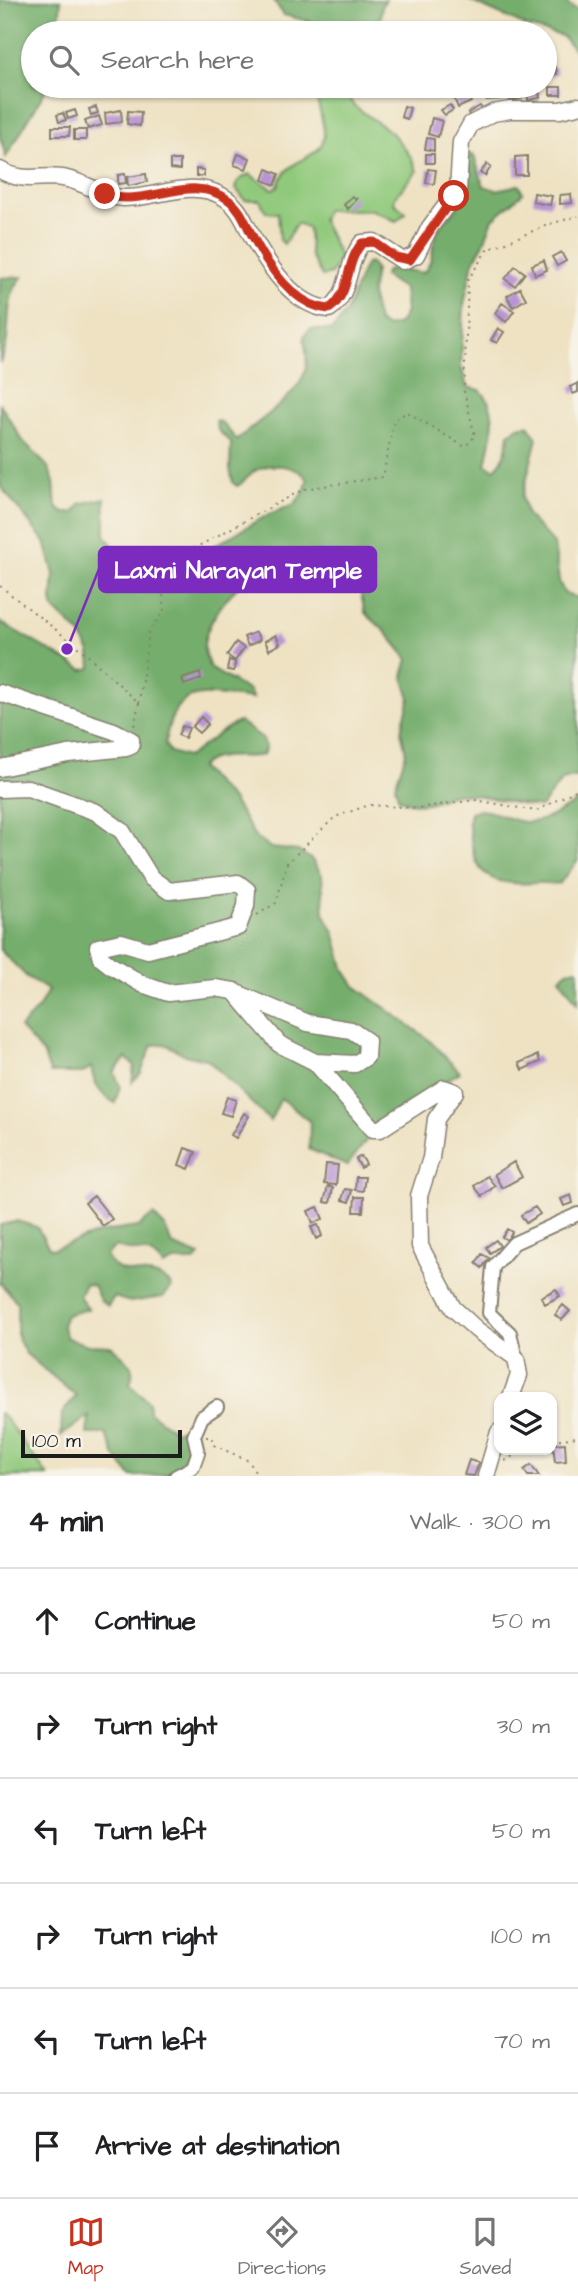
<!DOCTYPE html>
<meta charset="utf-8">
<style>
body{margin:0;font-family:"Architects Daughter",sans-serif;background:#f6f6f6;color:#202124}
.controls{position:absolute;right:21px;bottom:21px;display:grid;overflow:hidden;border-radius:14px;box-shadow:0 2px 5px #0004}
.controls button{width:63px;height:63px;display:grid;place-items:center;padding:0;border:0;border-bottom:2px solid #e0e0e0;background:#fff;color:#202124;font:35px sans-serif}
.scale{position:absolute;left:21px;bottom:18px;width:161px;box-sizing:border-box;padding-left:7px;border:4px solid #1c1c1c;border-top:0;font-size:19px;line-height:24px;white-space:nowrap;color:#1c1c1c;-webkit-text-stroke:5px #f7f3e8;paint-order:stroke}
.stop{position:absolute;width:21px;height:21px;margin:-16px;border:5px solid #c8321e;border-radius:50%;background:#fff}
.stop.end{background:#c8321e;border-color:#fff;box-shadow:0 2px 7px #0008}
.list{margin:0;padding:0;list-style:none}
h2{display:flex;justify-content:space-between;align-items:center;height:91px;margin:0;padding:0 28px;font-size:30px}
h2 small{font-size:23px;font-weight:400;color:#757577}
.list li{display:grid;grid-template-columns:46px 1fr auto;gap:21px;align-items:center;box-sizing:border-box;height:105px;padding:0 28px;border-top:2px solid #e0e0e0}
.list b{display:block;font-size:26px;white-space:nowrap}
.list em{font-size:23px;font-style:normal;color:#757577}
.icon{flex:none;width:38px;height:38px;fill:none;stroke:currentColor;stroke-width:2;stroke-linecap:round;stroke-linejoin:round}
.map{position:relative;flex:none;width:578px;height:1476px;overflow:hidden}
.search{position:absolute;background:#fff;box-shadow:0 2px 5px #0004;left:21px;right:21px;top:21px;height:77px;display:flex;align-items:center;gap:18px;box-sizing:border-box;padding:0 24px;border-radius:38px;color:#757577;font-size:26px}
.sheet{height:721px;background:#fff}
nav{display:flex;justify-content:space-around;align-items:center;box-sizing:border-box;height:98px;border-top:2px solid #e0e0e0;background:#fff;font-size:19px;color:#757577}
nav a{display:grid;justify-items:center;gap:4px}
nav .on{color:#c8321e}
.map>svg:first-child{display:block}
.green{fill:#90c97c;stroke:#56724c;stroke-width:2}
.forest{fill:#74ad6c;stroke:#486444;stroke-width:2}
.building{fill:#ba93d6}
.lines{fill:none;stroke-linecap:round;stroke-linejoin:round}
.minor-casing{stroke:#857f70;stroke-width:16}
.tertiary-casing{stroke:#857f70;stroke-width:19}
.path{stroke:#857f70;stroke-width:2;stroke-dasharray:2 5;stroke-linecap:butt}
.minor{stroke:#fff;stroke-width:12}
.tertiary{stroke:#fff;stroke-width:16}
.route{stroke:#c8321e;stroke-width:9}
.leader{fill:none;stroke:#7b2cbf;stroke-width:2.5}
.callout-dot{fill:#7b2cbf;stroke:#f7f3e8;stroke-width:2.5}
.callout{fill:#7b2cbf;stroke:#7b2cbf;stroke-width:2.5}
.callout-label{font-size:24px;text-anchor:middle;font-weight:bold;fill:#fff}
</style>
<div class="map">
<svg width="578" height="1476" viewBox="0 0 578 1476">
<rect width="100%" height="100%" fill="#f7f3e8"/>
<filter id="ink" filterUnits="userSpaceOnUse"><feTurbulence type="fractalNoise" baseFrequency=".0143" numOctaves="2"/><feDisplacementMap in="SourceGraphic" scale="14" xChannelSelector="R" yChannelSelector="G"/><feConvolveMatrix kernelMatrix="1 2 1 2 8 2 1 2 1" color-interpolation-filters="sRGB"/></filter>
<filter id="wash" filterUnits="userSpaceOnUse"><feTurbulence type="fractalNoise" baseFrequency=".00686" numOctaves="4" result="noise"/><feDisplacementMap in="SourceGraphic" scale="28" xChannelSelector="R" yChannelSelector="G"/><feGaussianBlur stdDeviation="1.57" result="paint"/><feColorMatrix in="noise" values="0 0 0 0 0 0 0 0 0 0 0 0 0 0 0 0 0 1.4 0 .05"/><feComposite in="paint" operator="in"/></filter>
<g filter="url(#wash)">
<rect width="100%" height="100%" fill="#eee2c3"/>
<path class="green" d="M313,86H343L353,105L392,133L411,157L417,171L395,197L394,203L406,213L396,221L372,210H326L322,220L340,257L331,274L322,276L311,256L308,228L297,223L284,244L280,240L278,213L266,212L260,200H245L236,189L238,181L249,174L273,189L278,186C286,156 323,161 324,135C325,126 316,97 313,86Z
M0,1413L2,1414L48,1476H0Z"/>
<path class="forest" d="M0,0H61L58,33H33V86H48L6,157L0,137Z
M273,0H386L382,5L380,22L390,33H323L316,23L284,15Z
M468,0H560L578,10V54L562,36L528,27Z
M470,154L474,156L484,186L496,190L519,185L523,193L493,219L483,245L473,262L464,304L461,366L467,387L480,390C501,410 491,439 486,465L494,469C505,461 507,447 509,434L519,427L528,425L537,438L522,497L527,515L554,544L559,581L564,593L578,598V776L562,780L541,807C515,805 490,796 464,794C438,792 438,812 399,799L395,786L406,753L401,731L410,698L403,676L408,659L384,630L365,613C361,597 358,570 344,558C333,549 315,562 303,565C291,568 277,565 265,569C240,576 204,621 204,647C204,654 208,662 210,668L249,691L253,699C203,694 174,682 165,744L170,752L187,757C201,749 229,723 240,722L262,738L266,746L263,755C243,760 213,750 200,768L233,801L256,838L271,848L298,851L312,860L322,875L324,913L334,932L345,971L355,986L428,1039L460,1072L381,1121L347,1166L309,1149L310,1122L281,1098L270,1121L207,1059L188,1056L165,1044L152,1045L141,1073L132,1082L134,1065L126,1058L114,1072L120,1086L115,1103C99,1094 94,1084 91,1067L83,1073H50L44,1055L20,1028L39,1007L48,990L27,977L0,950V622L83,670L91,668L90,652L81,635L54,609L52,601L54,574L45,542L0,486V404L23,441L48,467L54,482L56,507L64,513H74L80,504L105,498V535L142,588L269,514L293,505L303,494L308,480C298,465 270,461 255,471C248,475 245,482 237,486L233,483L230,469L231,443L218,430L216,421L221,422L237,440C256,422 298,397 306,369C308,360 305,345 304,336L310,329L332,330C355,307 352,287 366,264L370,263L375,270L371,294L378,322L386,327L399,324L406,312L404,289L384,276L385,272L394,268L423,273C436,260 430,247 437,232C444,218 462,207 467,192C471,178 466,168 470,154Z
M22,277C0,303 15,333 0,363V278Z
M578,801V860L560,883C553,885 546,882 538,883C505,885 477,884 472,845C470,833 467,824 470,812C487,805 508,821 525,822C545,823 562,810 578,801Z
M578,969V1004L560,978L567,971Z
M153,1215L165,1227L172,1245L200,1256L194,1261H174L163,1266C149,1244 134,1256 116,1246L106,1255C117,1284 157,1263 172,1287L163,1297L130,1302L114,1297L108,1306L100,1300L93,1285L85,1284L79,1296L88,1309L66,1315L62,1325L67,1338L88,1345L111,1346C125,1359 138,1364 130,1384L149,1402V1412L175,1431L185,1428L187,1431L185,1438L191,1442L194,1457C177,1476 157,1476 131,1476L115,1456L106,1434H87L89,1416L61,1436L62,1413L76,1396L25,1353L17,1336V1302L0,1283V1225L17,1221L37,1227L49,1248L53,1249L102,1232L138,1227Z"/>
<g id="blocks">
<path class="building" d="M556,67L557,74L545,76V68Z
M461,86L464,91L456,95L453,90Z
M550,87H561V95H550Z
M521,88L523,98L510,101L508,91Z
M502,90V99L486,100V91Z
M539,90L540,98L528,100L527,91Z
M467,93L471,102L458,108L454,98Z
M450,105L453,110L445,115L441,110Z
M404,106L410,108L407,119L401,117Z
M480,106L482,109L470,116L468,113Z
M96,107L98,113L91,115L89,109Z
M75,110L77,116L68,119L66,113Z
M121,110L122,122L106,124L105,113Z
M128,111L141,112L140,126L127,124Z
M63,113L66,120L59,122L57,115Z
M99,116L102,125L88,129L85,121Z
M432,118L442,121L438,137L428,134Z
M52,127H70L69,136H52Z
M74,130H86V140H74Z
M427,138L434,139V151L425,149Z
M238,154L250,158L246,169L234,165Z
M426,154H434V163H426Z
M527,156V175H515V157Z
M170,160H180V170L170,169Z
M487,164L491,167L485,176L480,173Z
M196,169L204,170V176H196Z
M267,169L279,174L275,185L263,180Z
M428,169L436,170L434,184L426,183Z
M125,174L126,183L118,184V175Z
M146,174L147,182L128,186L127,177Z
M534,193L552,196L550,205L533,202Z
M571,194L572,203L560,204V195Z
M352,196L357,199L348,209L344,205Z
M561,252L566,261L557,266L552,257Z
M544,260L547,270L535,275L532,265Z
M515,266L525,273L515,286L505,279Z
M520,288L526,299L513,307L507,296Z
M502,303L514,311L506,322L495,313Z
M498,328L504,332L497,343L491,340Z
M578,383V392L573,394L570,387Z
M256,632L260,640L248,646L244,637Z
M276,635L280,644L269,650L265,641Z
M236,642L244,648L235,661L227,655Z
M229,660L235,662L234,671L227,670Z
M200,673L201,679L184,685L182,679Z
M201,717L208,724L199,733L192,727Z
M182,726L189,728L185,738L178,735Z
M538,1055L540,1062L522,1070L519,1063Z
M227,1097L236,1100L231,1116L221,1113Z
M244,1113L249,1116L236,1138L231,1135Z
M185,1148L196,1152L189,1169L179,1165Z
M361,1156L366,1164L361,1168L356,1159Z
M514,1162L522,1177L502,1188L494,1174Z
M326,1164L338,1165L336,1185L324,1184Z
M487,1176L495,1186L482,1196L474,1186Z
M356,1177H365L363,1191L355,1190Z
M328,1186L333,1188L330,1203L324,1202Z
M345,1189L352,1190L349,1202L342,1200Z
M571,1195L573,1203L564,1206L561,1199Z
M94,1196L112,1219L103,1226L85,1203Z
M355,1197H364L363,1212H354Z
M318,1207L323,1219L313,1223L308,1211Z
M535,1207L540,1214L526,1223L521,1215Z
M318,1225L322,1236L316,1239L311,1227Z
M507,1229L512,1232L507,1240L502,1237Z
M496,1240L500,1246L490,1253L486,1247Z
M482,1254L489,1258L482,1268L476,1263Z
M556,1289L560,1296L545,1304L541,1297Z
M563,1305L570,1311L562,1320L555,1315Z
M565,1443L566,1461L555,1462L553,1444Z
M469,1460L479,1463L474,1476L464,1475Z
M531,1465L539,1476H528L524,1470Z"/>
</g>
</g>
<g filter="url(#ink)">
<use href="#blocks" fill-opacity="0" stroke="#857f70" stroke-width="2"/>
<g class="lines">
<defs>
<path id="minor" d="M516,1358L510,1333L489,1313L493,1267L514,1243L578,1214
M176,1476L193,1467L198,1453L194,1436L202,1417L217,1407"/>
<path id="tertiary" d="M0,170C27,185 42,173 67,179C87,183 103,197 123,198C157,199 190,178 222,196C240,206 244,222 253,238C269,266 294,306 329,309C352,293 345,264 362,243L374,242L403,261L416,255L430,227L458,190L461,142L471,124L493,113L510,110H560L578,106
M0,693L114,731L131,740V746L126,748L68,754L0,768
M0,789L28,788L96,812L122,831L151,878L169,891L238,883L247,890L246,906L238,927L148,950L121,942L98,947L101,958L110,965L142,984L168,993L215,988L234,991L279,1044L315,1062L373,1129H380L444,1088L455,1092L436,1119L431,1158L419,1196L420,1246L453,1308L477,1330L516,1358L519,1375L511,1397
M239,994L308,1023L351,1030L367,1041L366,1057L355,1064L315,1062
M486,1476L499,1432"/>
</defs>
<use href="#minor" class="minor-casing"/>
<use href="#tertiary" class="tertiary-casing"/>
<path class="path" d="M0,586L83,651L139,703L134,726
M139,703L149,631L164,612L162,577L180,556L304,489L383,477L394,420L407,412L465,447L475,436L464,391L468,280L487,250L550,224L578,216
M257,915L276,903L287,863L335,817L369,805L418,808L475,800L536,811L578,789
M206,1437H212L214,1445L249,1461L257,1476
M552,1440L578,1437
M505,1461L522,1450
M404,1476H406"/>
<use href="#minor" class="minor"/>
<use href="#tertiary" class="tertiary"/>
</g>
</g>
<g class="lines" filter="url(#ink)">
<path class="route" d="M105,194C146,210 191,170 230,201C242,210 246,225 253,237C268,266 294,306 329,309C352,293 344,264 362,243L374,242L395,257L410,260L454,196"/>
</g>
<path class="leader" d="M67 649L99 569"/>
<circle class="callout-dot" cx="67" cy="649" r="7"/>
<rect class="callout" x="99" y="547" width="277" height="45" rx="7"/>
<g class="callout-label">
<text x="238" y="578">Laxmi Narayan Temple</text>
</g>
</svg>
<div class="controls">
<button><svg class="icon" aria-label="layers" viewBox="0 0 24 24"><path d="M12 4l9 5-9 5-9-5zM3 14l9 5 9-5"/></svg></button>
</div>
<div class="scale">100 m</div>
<div class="stop" style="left:454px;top:196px"></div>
<div class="stop end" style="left:105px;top:194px"></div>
<div class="search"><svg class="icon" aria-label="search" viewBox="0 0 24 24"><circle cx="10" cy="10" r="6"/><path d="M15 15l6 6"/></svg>Search here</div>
</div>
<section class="sheet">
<h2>4 min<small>Walk · 300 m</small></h2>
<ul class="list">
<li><svg class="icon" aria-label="ahead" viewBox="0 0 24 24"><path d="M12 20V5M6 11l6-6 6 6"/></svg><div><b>Continue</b></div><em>50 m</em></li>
<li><svg class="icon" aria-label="right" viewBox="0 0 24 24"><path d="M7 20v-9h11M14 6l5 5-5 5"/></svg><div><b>Turn right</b></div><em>30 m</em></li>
<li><svg class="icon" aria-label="left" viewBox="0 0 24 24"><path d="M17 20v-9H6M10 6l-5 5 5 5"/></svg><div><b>Turn left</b></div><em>50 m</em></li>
<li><svg class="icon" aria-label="right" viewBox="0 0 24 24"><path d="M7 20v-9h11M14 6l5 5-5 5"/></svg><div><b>Turn right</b></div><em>100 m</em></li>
<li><svg class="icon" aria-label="left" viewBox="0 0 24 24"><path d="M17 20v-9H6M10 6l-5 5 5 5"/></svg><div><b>Turn left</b></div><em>70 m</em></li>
<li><svg class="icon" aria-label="arrive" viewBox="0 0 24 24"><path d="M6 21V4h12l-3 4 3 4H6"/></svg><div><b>Arrive at destination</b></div></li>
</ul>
</section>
<nav>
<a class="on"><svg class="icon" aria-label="map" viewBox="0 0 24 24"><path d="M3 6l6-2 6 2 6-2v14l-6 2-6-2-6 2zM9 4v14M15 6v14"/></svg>Map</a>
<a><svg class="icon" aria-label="directions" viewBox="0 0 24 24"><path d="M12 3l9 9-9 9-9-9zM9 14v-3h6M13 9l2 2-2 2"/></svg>Directions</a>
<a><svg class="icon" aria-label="saved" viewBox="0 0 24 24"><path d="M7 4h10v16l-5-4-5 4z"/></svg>Saved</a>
</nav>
